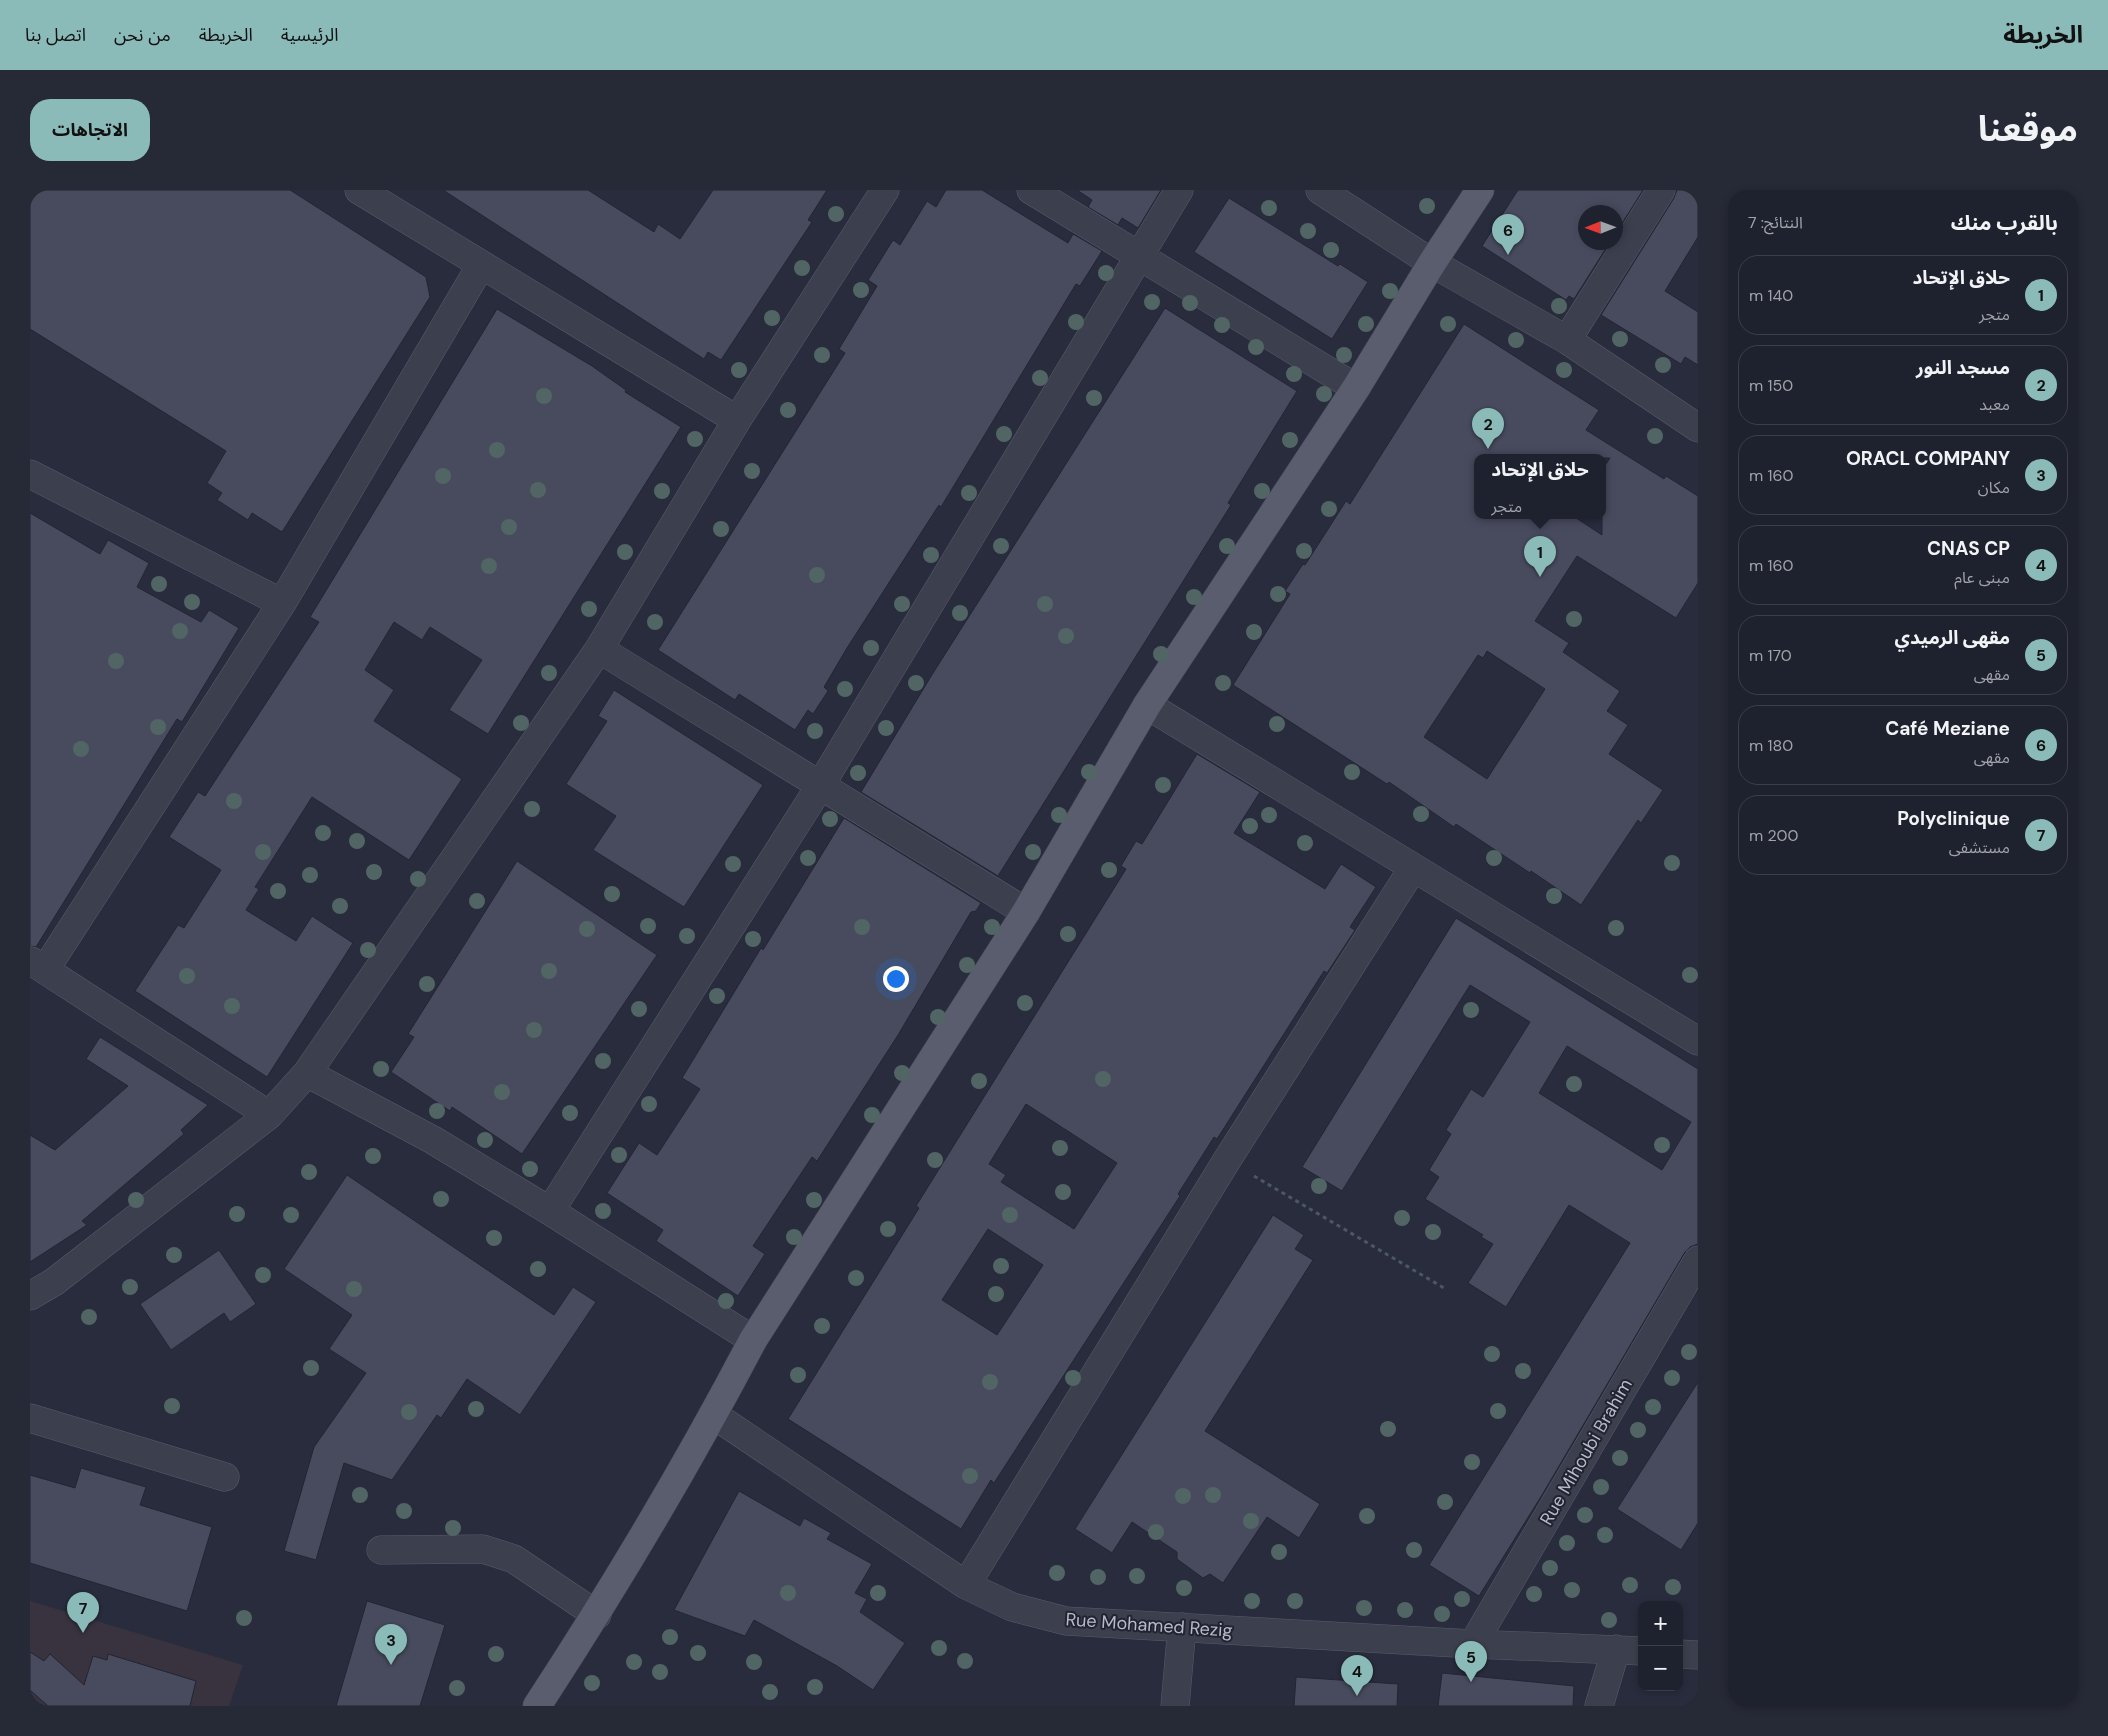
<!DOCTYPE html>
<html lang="ar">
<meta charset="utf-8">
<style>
body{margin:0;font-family:"DM Sans","Noto Sans Arabic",sans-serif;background:#262936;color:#f1f3f6;direction:rtl}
.controls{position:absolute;right:15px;bottom:15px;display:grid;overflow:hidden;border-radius:10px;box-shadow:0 2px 8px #0003}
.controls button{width:45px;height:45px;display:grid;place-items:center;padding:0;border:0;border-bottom:1px solid #3c3e4a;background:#1e212e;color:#f1f3f6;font:25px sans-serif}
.compass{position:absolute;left:1548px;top:15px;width:45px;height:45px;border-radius:50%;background:#1e212e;box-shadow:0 2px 8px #0003;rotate:269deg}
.you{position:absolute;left:865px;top:788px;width:18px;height:18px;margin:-12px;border:4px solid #fff;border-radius:50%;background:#1a73e8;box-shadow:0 0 0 8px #1a73e833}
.badge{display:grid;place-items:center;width:32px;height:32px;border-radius:50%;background:#8bbbb9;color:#111;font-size:16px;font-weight:700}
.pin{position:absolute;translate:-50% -41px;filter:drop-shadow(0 1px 2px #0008)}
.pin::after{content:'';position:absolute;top:26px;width:18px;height:15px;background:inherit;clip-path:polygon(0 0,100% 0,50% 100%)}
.popup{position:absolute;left:1444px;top:264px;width:132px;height:65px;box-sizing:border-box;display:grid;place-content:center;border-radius:10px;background:#1e212e;filter:drop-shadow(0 1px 4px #0005);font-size:16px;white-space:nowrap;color:#a1a3aa}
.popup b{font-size:19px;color:#f1f3f6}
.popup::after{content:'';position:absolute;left:50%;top:100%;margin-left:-10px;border:10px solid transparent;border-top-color:#1e212e}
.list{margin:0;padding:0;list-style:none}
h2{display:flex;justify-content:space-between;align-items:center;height:65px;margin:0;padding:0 20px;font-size:21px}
h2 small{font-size:16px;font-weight:400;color:#a1a3aa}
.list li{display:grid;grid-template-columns:32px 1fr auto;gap:15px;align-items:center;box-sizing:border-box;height:80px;margin:0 10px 10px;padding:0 10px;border:1px solid #3c3e4a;border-radius:20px}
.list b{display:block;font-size:19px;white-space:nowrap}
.list p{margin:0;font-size:16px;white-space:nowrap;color:#a1a3aa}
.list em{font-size:16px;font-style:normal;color:#a1a3aa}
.map{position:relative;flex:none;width:1668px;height:1516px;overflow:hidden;direction:ltr;border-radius:20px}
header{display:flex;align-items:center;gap:30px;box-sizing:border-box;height:70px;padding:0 25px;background:#8bbbb9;color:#111}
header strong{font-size:24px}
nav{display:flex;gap:28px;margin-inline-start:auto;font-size:18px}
.intro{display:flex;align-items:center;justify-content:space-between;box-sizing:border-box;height:120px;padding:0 30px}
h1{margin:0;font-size:35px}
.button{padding:12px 22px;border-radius:20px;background:#8bbbb9;color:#111;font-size:18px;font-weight:700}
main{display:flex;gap:30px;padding:0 30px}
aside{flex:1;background:#1e212e;border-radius:20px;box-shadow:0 2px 8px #0003}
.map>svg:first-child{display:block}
.medical{fill:#38333f}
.building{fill:#484b5e;stroke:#232534;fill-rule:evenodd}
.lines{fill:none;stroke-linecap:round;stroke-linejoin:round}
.minor-casing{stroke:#5a5c6b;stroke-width:29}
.major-casing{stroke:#454756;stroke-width:29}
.path{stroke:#4c585f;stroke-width:3;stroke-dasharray:4 4;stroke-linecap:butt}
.minor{stroke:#3c3f4d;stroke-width:28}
.major{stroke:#5a5d6d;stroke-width:28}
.tree{fill:#516664}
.labels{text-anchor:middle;stroke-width:4;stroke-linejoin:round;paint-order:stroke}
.street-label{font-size:18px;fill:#b8bac8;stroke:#212332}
</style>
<header>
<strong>الخريطة</strong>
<nav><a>الرئيسية</a><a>الخريطة</a><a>من نحن</a><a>اتصل بنا</a></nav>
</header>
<div class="intro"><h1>موقعنا</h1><a class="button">الاتجاهات</a></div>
<main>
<aside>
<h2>بالقرب منك<small>النتائج: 7</small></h2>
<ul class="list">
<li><span class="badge">1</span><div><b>حلاق الإتحاد</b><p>متجر</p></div><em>140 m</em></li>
<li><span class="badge">2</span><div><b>مسجد النور</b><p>معبد</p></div><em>150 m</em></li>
<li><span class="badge">3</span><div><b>ORACL COMPANY</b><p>مكان</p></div><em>160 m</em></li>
<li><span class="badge">4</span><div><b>CNAS CP</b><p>مبنى عام</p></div><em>160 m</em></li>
<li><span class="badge">5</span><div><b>مقهى الرميدي</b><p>مقهى</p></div><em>170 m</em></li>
<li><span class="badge">6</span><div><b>Café Meziane</b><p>مقهى</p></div><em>180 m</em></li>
<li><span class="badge">7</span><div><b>Polyclinique</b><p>مستشفى</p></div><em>200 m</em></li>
</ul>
</aside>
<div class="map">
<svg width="1668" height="1516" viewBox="0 0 1668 1516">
<rect width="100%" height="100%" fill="#282c3d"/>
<path class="medical" d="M0,1411L213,1475L199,1516H0Z"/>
<path class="building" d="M0,0H260L396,87L400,107L252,342L222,323L218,330L187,310L192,303L177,293L196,261L0,139Z
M413,0H558L624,42L628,34L650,49L683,0H797L778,30L782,32L691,170L678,162L674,169Z
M916,0H952L1038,53L1043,44L1072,61L1050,96L1046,94L911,317L909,315L817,458L794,497L798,501L783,524L778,520L765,540L709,504L705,510L628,460L815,163L809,159L847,96L838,90L863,50L870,55L897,11L906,17Z
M1047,0H1131L1108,38L1092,28L1088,35L1058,17L1062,10Z
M1488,0H1613L1586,43V22H1556V52H1580L1544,109L1539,106L1536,110L1452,56Z
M1647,0H1668V47L1635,101L1668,122V175L1655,167L1651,174L1571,125L1644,8Z
M1199,8L1308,76L1310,74L1338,92L1302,149L1164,62Z
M1135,118L1267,201L1198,313L1201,315L968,686L831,602L903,483Z
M467,119L562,176L596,200L595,202L651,237L458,544L419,520L452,470L400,437L392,450L364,432L335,480L364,500L344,531L432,589L379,670L282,607L225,697L229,699L216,720L266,751L282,726L323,753L237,887L105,801L148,735L154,738L191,680L139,647L168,602L175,606L289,432L280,427Z
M1434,134L1569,220L1556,240L1634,289L1636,286L1668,306V393L1646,428L1547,366L1505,431L1539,453L1533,462L1590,501L1577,521L1598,535L1579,564L1633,600L1611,633L1608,630L1551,715L1501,681L1500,683L1426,634L1424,637L1359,592L1357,594L1203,495L1260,404L1255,401L1273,374L1275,375L1316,311L1320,314ZM1448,268H1580L1572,280V345L1543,326H1448ZM1457,461L1515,499L1457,589L1394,547L1448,465L1453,468Z
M0,323L70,364L78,350L119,373L107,397L171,432L179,420L209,438L152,532L147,529L6,757L0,756Z
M584,500L733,595L654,717L563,660L586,626L536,594L577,531L568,526Z
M1167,564L1230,602L1204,643L1295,699L1311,674L1346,697L1320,737L1325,740L1297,783L1294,781L1187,949L1184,947L1148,1004L1150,1006L964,1293L961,1290L931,1339L758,1229L889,1018L886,1016L1096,679L1091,676L1106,651L1112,654ZM996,914L1087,973L1044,1039L971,992L976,985L959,974ZM958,1039L1013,1075L967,1145L912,1110Z
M814,628L951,713L946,721L941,722L868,845L787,971L782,967L723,1056L735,1064L708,1106L626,1051L633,1040L577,1003L609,953L627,965L670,899L652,888L731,758L733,760Z
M487,671L627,765L492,964L422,917L420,921L361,882L384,847L378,844Z
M1426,728L1668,879V1054L1660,1057L1655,1062L1512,1305L1449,1406L1399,1375L1600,1053L1539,1015L1476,1117L1438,1093L1463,1054L1451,1047L1453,1045L1395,1009L1409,987L1399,980L1421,944L1416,940L1441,899L1453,907L1500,832L1440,795L1312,1001L1272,977ZM1537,856L1661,932L1632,980L1509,903Z
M70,847L178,915L151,940L154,944L52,1031L57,1035L0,1072V945L25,960L98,896L56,869Z
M317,985L524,1125L543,1097L566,1112L490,1225L437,1189L411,1228L407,1225L362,1290L314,1273L286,1370L254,1361L284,1257L336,1183L299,1159L322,1125L254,1079Z
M1243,1025L1274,1045L1265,1059L1283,1070L1175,1241L1290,1314L1269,1348L1237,1327L1193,1393L1180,1384L1173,1388L1147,1369V1362L1102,1332L1082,1363L1045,1339Z
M189,1060L226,1114L200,1132L194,1123L141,1160L110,1114Z
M1668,1192V1333L1651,1360L1587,1319Z
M51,1278L116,1297L110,1315L182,1337L157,1421L0,1373V1285L45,1298Z
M709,1301L770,1336L774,1328L801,1343L797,1349L842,1374L825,1403L837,1409L830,1422L875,1453L843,1500L807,1476L724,1430L715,1446L644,1420Z
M337,1411L415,1435L390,1516H306Z
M0,1462L14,1471L20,1464L54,1495L63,1466L77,1470L78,1464L166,1491L160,1516H18L0,1500Z
M1412,1483L1544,1496L1543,1516H1408Z
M1266,1487L1368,1494L1367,1516H1264Z"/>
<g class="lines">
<defs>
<path id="minor" d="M329,0L707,230
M1001,0L1326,198
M1290,0L1402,73L1537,150L1668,238
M1537,150L1631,0
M0,284L252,413
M569,459L996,722
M1117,515L1668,851
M1,771L239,925
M15,780L252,413L451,75
M277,883L403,950L520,1021L723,1150
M520,1021L790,596L1149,0
M0,1106L24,1092L239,925L277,883L569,459L707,230L855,0
M684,1225L936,1395L982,1417L1036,1431L1443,1454L1612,1461
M0,1228L195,1287
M351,1360L453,1359L484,1369L567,1425
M936,1395L1197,970L1383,678
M1443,1454L1668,1070
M1649,1464L1668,1465
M1145,1516L1152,1437
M1569,1516L1586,1459"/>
<path id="major" d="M507,1516C584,1398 657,1276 723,1150L996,722L1117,515L1326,198L1402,73L1450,0"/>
</defs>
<use href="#minor" class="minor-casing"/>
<use href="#major" class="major-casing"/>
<path class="path" d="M1224,986L1414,1098"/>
<use href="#minor" class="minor"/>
<use href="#major" class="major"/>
</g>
<g class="tree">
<circle cx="1397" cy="16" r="8"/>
<circle cx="1239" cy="18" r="8"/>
<circle cx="806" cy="24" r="8"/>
<circle cx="1278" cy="41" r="8"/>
<circle cx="1301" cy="60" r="8"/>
<circle cx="772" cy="78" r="8"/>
<circle cx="1076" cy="83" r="8"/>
<circle cx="831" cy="100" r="8"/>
<circle cx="1360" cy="101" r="8"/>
<circle cx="1122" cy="112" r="8"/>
<circle cx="1160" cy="113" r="8"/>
<circle cx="1529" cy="116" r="8"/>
<circle cx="742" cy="128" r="8"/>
<circle cx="1046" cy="132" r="8"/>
<circle cx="1336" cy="134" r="8"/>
<circle cx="1418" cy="134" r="8"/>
<circle cx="1192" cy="135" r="8"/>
<circle cx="1590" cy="149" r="8"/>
<circle cx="1486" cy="150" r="8"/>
<circle cx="1226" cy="157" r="8"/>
<circle cx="792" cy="165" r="8"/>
<circle cx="1314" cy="165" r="8"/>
<circle cx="1633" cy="175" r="8"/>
<circle cx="709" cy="180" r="8"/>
<circle cx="1534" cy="180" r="8"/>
<circle cx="1264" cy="184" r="8"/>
<circle cx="1010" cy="188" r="8"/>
<circle cx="1294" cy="204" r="8"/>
<circle cx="514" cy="206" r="8"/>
<circle cx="1064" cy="208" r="8"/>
<circle cx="758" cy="220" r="8"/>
<circle cx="974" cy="244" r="8"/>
<circle cx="1625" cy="246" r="8"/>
<circle cx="665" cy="249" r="8"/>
<circle cx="1260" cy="250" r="8"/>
<circle cx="467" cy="260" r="8"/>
<circle cx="722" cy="281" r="8"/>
<circle cx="413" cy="286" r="8"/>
<circle cx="508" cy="300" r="8"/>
<circle cx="632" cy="301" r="8"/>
<circle cx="1232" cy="301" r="8"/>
<circle cx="939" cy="303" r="8"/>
<circle cx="1299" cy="319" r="8"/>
<circle cx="479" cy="337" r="8"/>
<circle cx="691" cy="339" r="8"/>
<circle cx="971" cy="356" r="8"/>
<circle cx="1197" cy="356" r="8"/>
<circle cx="1274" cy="361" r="8"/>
<circle cx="595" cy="362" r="8"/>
<circle cx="901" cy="365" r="8"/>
<circle cx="459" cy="376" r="8"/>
<circle cx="787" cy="385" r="8"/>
<circle cx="129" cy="394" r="8"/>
<circle cx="1248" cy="404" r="8"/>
<circle cx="1164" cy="407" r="8"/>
<circle cx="162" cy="412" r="8"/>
<circle cx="872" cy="414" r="8"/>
<circle cx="1015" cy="414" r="8"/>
<circle cx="559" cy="419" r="8"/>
<circle cx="930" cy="423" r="8"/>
<circle cx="1544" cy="429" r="8"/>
<circle cx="625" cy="432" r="8"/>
<circle cx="150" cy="441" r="8"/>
<circle cx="1224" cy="442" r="8"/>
<circle cx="1036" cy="446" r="8"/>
<circle cx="841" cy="458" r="8"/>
<circle cx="1131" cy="464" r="8"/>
<circle cx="86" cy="471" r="8"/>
<circle cx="519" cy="483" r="8"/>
<circle cx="886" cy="493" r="8"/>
<circle cx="1193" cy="493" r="8"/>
<circle cx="815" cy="499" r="8"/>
<circle cx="491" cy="533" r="8"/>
<circle cx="1247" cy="534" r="8"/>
<circle cx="128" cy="537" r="8"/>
<circle cx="856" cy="538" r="8"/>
<circle cx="785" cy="541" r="8"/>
<circle cx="51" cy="559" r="8"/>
<circle cx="1059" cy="582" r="8"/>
<circle cx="1322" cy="582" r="8"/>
<circle cx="828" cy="583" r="8"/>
<circle cx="1133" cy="595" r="8"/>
<circle cx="204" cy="611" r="8"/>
<circle cx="502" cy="619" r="8"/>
<circle cx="1391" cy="624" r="8"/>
<circle cx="1029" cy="625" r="8"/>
<circle cx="1239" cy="625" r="8"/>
<circle cx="800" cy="629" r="8"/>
<circle cx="1220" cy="636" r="8"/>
<circle cx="293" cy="643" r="8"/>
<circle cx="327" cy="651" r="8"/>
<circle cx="1275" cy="653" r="8"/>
<circle cx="233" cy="662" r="8"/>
<circle cx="1003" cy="662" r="8"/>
<circle cx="778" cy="668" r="8"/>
<circle cx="1464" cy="668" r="8"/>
<circle cx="1642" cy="673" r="8"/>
<circle cx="703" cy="674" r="8"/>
<circle cx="1079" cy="680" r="8"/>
<circle cx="344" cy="682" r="8"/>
<circle cx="280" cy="685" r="8"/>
<circle cx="388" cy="689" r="8"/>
<circle cx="248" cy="701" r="8"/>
<circle cx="582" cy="704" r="8"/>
<circle cx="1524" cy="706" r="8"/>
<circle cx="447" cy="711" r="8"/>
<circle cx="310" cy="716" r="8"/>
<circle cx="618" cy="736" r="8"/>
<circle cx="832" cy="737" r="8"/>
<circle cx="962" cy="737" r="8"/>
<circle cx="1586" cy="738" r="8"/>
<circle cx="557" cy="739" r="8"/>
<circle cx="1038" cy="744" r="8"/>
<circle cx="657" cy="746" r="8"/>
<circle cx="723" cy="749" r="8"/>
<circle cx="338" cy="760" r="8"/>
<circle cx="937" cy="775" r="8"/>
<circle cx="519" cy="781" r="8"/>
<circle cx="1660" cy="785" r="8"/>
<circle cx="157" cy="786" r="8"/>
<circle cx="397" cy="794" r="8"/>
<circle cx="687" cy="806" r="8"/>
<circle cx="995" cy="813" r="8"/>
<circle cx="202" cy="816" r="8"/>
<circle cx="609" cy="819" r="8"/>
<circle cx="1441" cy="820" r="8"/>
<circle cx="908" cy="827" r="8"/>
<circle cx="504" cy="840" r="8"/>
<circle cx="573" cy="871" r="8"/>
<circle cx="351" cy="879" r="8"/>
<circle cx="872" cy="883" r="8"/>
<circle cx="1073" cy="889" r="8"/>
<circle cx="949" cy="891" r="8"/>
<circle cx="1544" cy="894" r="8"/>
<circle cx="472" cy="902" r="8"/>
<circle cx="619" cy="914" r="8"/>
<circle cx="407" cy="921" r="8"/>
<circle cx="540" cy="923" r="8"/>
<circle cx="842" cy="925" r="8"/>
<circle cx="455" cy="950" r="8"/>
<circle cx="1632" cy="955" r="8"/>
<circle cx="1030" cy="958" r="8"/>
<circle cx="589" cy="965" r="8"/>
<circle cx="343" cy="966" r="8"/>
<circle cx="905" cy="970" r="8"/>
<circle cx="500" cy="979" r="8"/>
<circle cx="279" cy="982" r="8"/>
<circle cx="1289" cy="996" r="8"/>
<circle cx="1033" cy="1002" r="8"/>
<circle cx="411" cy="1009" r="8"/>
<circle cx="106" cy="1010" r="8"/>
<circle cx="784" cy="1010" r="8"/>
<circle cx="573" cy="1021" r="8"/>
<circle cx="207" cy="1024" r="8"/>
<circle cx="261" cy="1025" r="8"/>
<circle cx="980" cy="1025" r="8"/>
<circle cx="1372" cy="1028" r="8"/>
<circle cx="858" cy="1039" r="8"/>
<circle cx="1403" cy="1042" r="8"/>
<circle cx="764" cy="1047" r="8"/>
<circle cx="464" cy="1048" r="8"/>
<circle cx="144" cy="1065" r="8"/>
<circle cx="971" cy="1076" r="8"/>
<circle cx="508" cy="1079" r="8"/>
<circle cx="233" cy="1085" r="8"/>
<circle cx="826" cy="1088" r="8"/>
<circle cx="100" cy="1097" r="8"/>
<circle cx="324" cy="1099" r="8"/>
<circle cx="966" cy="1104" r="8"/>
<circle cx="696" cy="1111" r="8"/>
<circle cx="59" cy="1127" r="8"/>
<circle cx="792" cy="1136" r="8"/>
<circle cx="1659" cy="1162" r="8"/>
<circle cx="1462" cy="1164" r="8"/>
<circle cx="281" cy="1178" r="8"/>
<circle cx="1493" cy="1181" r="8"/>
<circle cx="768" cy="1185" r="8"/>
<circle cx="1043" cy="1188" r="8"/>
<circle cx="1642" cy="1188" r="8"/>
<circle cx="960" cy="1192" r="8"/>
<circle cx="142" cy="1216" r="8"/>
<circle cx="1623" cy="1217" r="8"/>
<circle cx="446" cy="1219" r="8"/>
<circle cx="1468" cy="1221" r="8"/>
<circle cx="379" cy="1222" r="8"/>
<circle cx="1358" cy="1239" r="8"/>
<circle cx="1608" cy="1240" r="8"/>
<circle cx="1590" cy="1268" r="8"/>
<circle cx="1442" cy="1272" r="8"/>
<circle cx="940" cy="1286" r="8"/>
<circle cx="1571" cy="1297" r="8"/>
<circle cx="330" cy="1305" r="8"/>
<circle cx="1183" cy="1305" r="8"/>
<circle cx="1153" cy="1306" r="8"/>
<circle cx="1415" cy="1312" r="8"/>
<circle cx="374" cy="1321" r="8"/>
<circle cx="1555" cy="1325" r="8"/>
<circle cx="1337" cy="1326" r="8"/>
<circle cx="1221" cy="1331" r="8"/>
<circle cx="423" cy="1338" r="8"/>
<circle cx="1126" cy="1342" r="8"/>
<circle cx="1575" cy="1345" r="8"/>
<circle cx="1537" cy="1353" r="8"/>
<circle cx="1384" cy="1360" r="8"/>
<circle cx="1249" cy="1362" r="8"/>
<circle cx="1520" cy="1378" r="8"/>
<circle cx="1027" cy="1383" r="8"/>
<circle cx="1107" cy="1386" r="8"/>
<circle cx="1068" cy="1387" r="8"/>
<circle cx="1600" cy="1395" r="8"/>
<circle cx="1643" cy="1397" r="8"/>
<circle cx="1154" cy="1398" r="8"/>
<circle cx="1542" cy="1400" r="8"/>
<circle cx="758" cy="1403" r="8"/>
<circle cx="848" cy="1403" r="8"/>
<circle cx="1504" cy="1404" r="8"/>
<circle cx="1432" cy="1409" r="8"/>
<circle cx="1222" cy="1411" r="8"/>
<circle cx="1265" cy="1411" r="8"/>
<circle cx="1334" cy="1418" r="8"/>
<circle cx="1375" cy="1420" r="8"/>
<circle cx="1412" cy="1424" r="8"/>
<circle cx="214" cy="1428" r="8"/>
<circle cx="1579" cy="1430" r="8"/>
<circle cx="640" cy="1447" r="8"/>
<circle cx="909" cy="1458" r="8"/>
<circle cx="668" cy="1463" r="8"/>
<circle cx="466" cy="1464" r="8"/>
<circle cx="935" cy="1471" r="8"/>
<circle cx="604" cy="1472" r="8"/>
<circle cx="724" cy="1472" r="8"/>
<circle cx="630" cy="1482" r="8"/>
<circle cx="562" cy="1493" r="8"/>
<circle cx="785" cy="1497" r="8"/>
<circle cx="427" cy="1498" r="8"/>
<circle cx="740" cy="1502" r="8"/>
</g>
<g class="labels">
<g class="street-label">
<text transform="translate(1556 1262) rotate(-60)" y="6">Rue Mihoubi Brahim</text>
<text transform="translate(1119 1435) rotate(4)" y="6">Rue Mohamed Rezig</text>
</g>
</g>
</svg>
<div class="controls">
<button>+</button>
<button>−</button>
</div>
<svg class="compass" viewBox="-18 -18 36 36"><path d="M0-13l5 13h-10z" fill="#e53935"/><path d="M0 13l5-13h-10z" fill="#a1a3aa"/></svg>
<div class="you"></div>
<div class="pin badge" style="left:1510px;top:387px">1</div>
<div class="popup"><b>حلاق الإتحاد</b>متجر</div>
<div class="pin badge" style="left:1458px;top:259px">2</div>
<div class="pin badge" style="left:361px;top:1475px">3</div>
<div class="pin badge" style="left:1327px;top:1506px">4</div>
<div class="pin badge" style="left:1441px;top:1492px">5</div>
<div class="pin badge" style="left:1478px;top:65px">6</div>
<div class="pin badge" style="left:53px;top:1443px">7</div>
</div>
</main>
